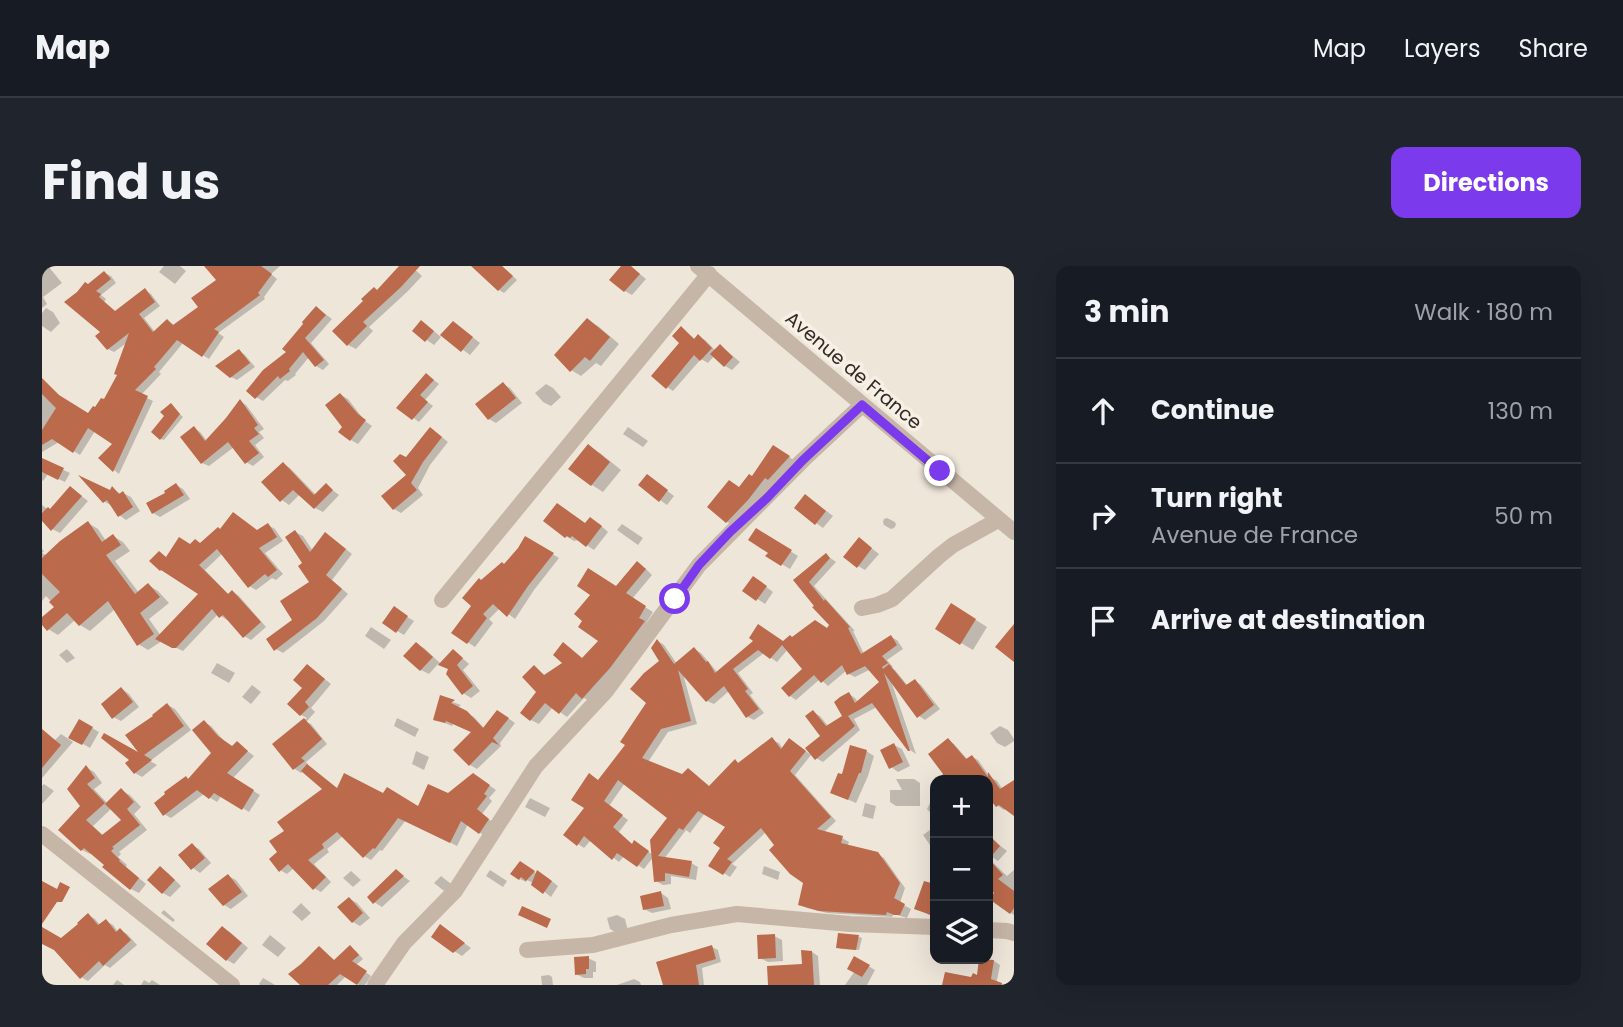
<!DOCTYPE html>
<meta charset="utf-8">
<style>
body{margin:0;font-family:Poppins,sans-serif;background:#20242c;color:#f1f3f6}
.controls{position:absolute;right:21px;bottom:21px;display:grid;overflow:hidden;border-radius:14px;box-shadow:0 7px 28px #0002}
.controls button{width:63px;height:63px;display:grid;place-items:center;padding:0;border:0;border-bottom:2px solid #363941;background:#171b24;color:#f1f3f6;font:35px sans-serif}
.stop{position:absolute;width:21px;height:21px;margin:-16px;border:5px solid #7c3aed;border-radius:50%;background:#fff}
.stop.end{background:#7c3aed;border-color:#fff;box-shadow:0 2px 7px #0008}
.list{margin:0;padding:0;list-style:none}
h2{display:flex;justify-content:space-between;align-items:center;height:91px;margin:0;padding:0 28px;font-size:30px}
h2 small{font-size:23px;font-weight:400;color:#9ea1a6}
.list li{display:grid;grid-template-columns:46px 1fr auto;gap:21px;align-items:center;box-sizing:border-box;height:105px;padding:0 28px;border-top:2px solid #363941}
.list b{display:block;font-size:26px;white-space:nowrap}
.list p{margin:0;font-size:23px;white-space:nowrap;color:#9ea1a6}
.list em{font-size:23px;font-style:normal;color:#9ea1a6}
.icon{flex:none;width:38px;height:38px;fill:none;stroke:currentColor;stroke-width:2;stroke-linecap:round;stroke-linejoin:round}
.map{position:relative;flex:none;width:972px;height:719px;overflow:hidden;border-radius:14px}
header{display:flex;align-items:center;gap:42px;box-sizing:border-box;height:98px;padding:0 35px;background:#171b24;border-bottom:2px solid #363941}
header strong{font-size:33px}
nav{display:flex;gap:38px;margin-inline-start:auto;font-size:24px}
.intro{display:flex;align-items:center;justify-content:space-between;box-sizing:border-box;height:168px;padding:0 42px}
h1{margin:0;font-size:49px}
.button{padding:18px 32px;border-radius:14px;background:#7c3aed;color:#fff;font-size:24px;font-weight:700}
main{display:flex;gap:42px;padding:0 42px}
aside{flex:1;background:#171b24;border-radius:14px;box-shadow:0 7px 28px #0002}
.map>svg:first-child{display:block}
.shadow{fill:#0003;fill-rule:evenodd}
.building{fill:#bb6a4b}
.lines{fill:none;stroke-linecap:round;stroke-linejoin:round}
.minor{stroke:#c6b6a7;stroke-width:16}
.route{stroke:#7c3aed;stroke-width:9}
.labels{text-anchor:middle;stroke-width:7;stroke-linejoin:round;paint-order:stroke}
.street-label{font-size:19px;fill:#332b27;stroke:#f7f0e5}
</style>
<header>
<strong>Map</strong>
<nav><a>Map</a><a>Layers</a><a>Share</a></nav>
</header>
<div class="intro"><h1>Find us</h1><a class="button">Directions</a></div>
<main>
<div class="map">
<svg width="972" height="719" viewBox="0 0 972 719">
<rect width="100%" height="100%" fill="#efe6da"/>
<path class="shadow" d="M0,0H6L20,17L1,31L5,38L0,42Z
M122,0H138L144,5L133,18L117,6Z
M165,0H238L229,8L235,13L222,31L223,33L176,67L182,71L167,93L141,77L117,106L119,108L99,129L111,135L77,208L72,204L73,177L53,165L38,189L17,176L0,186V113L23,135L47,149L62,136L77,108L86,76L72,86L66,83L46,20L63,7L69,10L74,17L59,29L64,33L62,36L74,46L103,24L109,28L118,40L102,52L113,66L126,55L133,60L159,42L176,14Z
M360,0H369L380,10L366,25L327,61L331,65L314,83L306,79L337,25Z
M432,0H460L475,14L462,27L457,24Z
M581,0H588L604,13L590,29L583,25Z
M4,42L11,46L18,57L9,66L0,60V47Z
M275,42L290,53L269,77L287,98L281,104L274,100L267,91L253,108L254,109L246,115L243,114L221,135L214,131Z
M545,54L556,60L577,78L559,100L554,97L539,110L529,104Z
M387,61L399,71L392,79L372,65Z
M418,61L438,77L428,89L401,69Z
M639,62L653,73L656,70L663,74L674,85L678,81L685,85L698,96L690,104L683,100L672,90L666,97L659,93L631,125L625,121L639,77Z
M197,85L203,89L213,101L195,114L189,111Z
M385,109L397,118L383,134L391,140L377,156L357,141Z
M461,118L468,122L480,137L454,157L447,153Z
M504,118L511,122L519,131L509,140L501,136L493,127Z
M299,129L306,133L323,155L330,160L316,178L309,174L302,161Z
M198,135L204,139L222,163L217,166L222,172L213,179L222,191L211,200L204,196L192,181L167,200L160,197L152,162L158,166L165,175Z
M129,139L141,151L122,174L119,173L124,150Z
M586,161L606,175L601,181L581,168Z
M395,167L406,176L388,199L376,222L381,229L359,247L352,243L342,230L367,209L364,193Z
M546,180L558,187L579,204L561,226L550,219Z
M739,185L754,196L692,260L685,256L698,222Z
M0,194L28,207L23,216L6,208L1,215L0,214Z
M241,198L248,202L274,229L284,219L297,229L281,246L273,242L258,228L247,239L240,234Z
M606,210L632,230L625,239L618,234Z
M43,214L69,226L71,223L79,228L81,227L89,231L98,245L84,254L77,249L70,240L63,236Z
M134,219L141,223L148,233L118,251L111,247Z
M29,222L46,235L18,267L10,263L0,252V239L8,245Z
M771,235L791,250L781,262L774,257Z
M845,252L853,256L854,259L852,262L849,263L842,259L841,256L842,253Z
M46,257L56,263L64,275L71,270L81,276L88,285L73,295L97,327L106,319L116,325L127,337L107,353L119,370L158,328L125,292L149,280L159,278L179,265L216,266L226,259L233,263L241,275L223,287L241,308L234,314L230,312L214,324L207,320L181,287L163,304L187,329L191,326L197,330L224,361L209,374L202,370L187,353L185,354L176,348L141,385L120,375L106,384L96,378L73,343L48,365L38,359L33,354L16,369L6,363L0,357V353L14,341L4,330L0,335V283L2,285L0,287L13,294Z
M556,257L566,266L552,284L537,274L532,275L524,270L544,258Z
M580,258L601,272L596,279L575,264Z
M715,264L756,290L748,303L726,290L728,286Z
M253,266L261,270L271,285L291,273L310,288L290,314L306,328L282,355L241,387L234,383L252,354L270,317L262,298Z
M484,272L517,292L492,324L473,353L458,342L447,353L451,357L433,381L412,367L432,340L440,316L464,300Z
M824,278L837,288L823,304L816,300Z
M784,289L794,296L772,320L813,365H811L822,388L849,371L855,374L861,383L845,394L851,401L850,402L853,404L866,420L873,415L879,419L898,443L883,454L877,450L849,415L874,488L868,484L835,441L812,453L818,464L781,496L774,492L780,470L771,446L778,450L786,460L803,450L807,428L813,432L816,436L840,416L829,403L813,411L807,408L805,404L786,420L778,413L754,434L748,430L763,403L746,383L735,396L722,387L696,407L711,427L708,429L722,447L712,454L706,451L687,425L672,438L665,435L641,408L655,458L626,466L606,496L641,511L652,508L668,521L693,495L698,498L730,474L737,477L741,483L754,478L769,489L753,509L794,555L781,567L800,572L807,576L805,581L835,588L842,592L863,622L858,637L869,643L865,652L852,648L850,651L785,647L765,642L758,638L763,616L724,566L690,598L695,601L688,611L669,599L680,581L685,561L663,547L648,567L644,564L622,593L649,597L656,601L654,614L629,610V618L621,619L614,615L612,590L602,603L582,590L577,596L549,574L542,582L536,578L544,542L557,516L585,479L606,436L619,396L616,375L622,379L635,398L652,383L659,387L676,407L714,375L741,377L785,364L789,359L753,314ZM583,517L627,552L611,589L599,580L591,579L577,566L586,554L567,540Z
M603,302L610,309L590,333L611,346L604,357L609,361L549,436L542,432L525,451L511,441L497,458L489,454L480,446L497,426L492,402L504,410L523,397L522,379L541,393L558,375L574,322Z
M719,317L731,326L723,338L703,325Z
M910,339L945,361L931,384L895,363Z
M352,343L372,355L362,369L342,357Z
M329,361L349,374L342,383L323,370Z
M374,378L382,382L399,398L411,385L418,390L427,398L421,404L438,425L429,432L421,427L408,404L396,398L387,408L379,404L364,390Z
M25,383L33,392L25,397L17,389Z
M175,397L193,407L187,417L169,407Z
M266,400L289,418L269,442L273,446L264,456L269,458L285,478L264,496L267,500L296,524L341,529L377,542L438,513L454,524L447,532L450,535L440,548L453,558L444,571L426,558L415,580L364,554L340,585L338,584L329,594L322,590L301,570L285,583L287,586L272,598L289,616L279,626L272,622L252,602L245,608L238,604V587L245,565L283,523L261,505L259,507L253,503L233,478L265,452L259,449Z
M210,419L219,426L209,438L200,431Z
M80,423L87,428L97,441L79,455L71,451Z
M399,432L419,439L415,442L432,451L443,463L463,450L473,457L458,477L459,480L435,503L428,499L431,467L411,458L410,460L393,453Z
M126,439L133,443L149,464L108,495L115,499L100,511L93,507L102,492L86,470Z
M355,452L377,463L373,471L352,460Z
M38,455L57,466L48,482L29,471Z
M162,456L169,460L183,476L191,481L195,477L212,490L191,512L218,529L207,546L180,529L175,536L162,528L129,552L122,548L144,512L148,514L171,487Z
M958,460L966,464L972,473V475L963,481L955,477L948,467Z
M0,468L13,474L19,468L31,476L0,512Z
M906,474L912,478L926,494L930,491L936,494L948,511L955,515L961,524L972,516V548L964,542L962,544L956,540L946,529V514H899L903,508Z
M852,479L860,483L868,500L856,506L849,501Z
M374,485L387,491L382,504L370,498Z
M824,485L832,490L826,510L814,537L798,530L801,511Z
M44,501L52,506L60,517L52,523L66,538L80,525L88,529L99,541L92,548L105,564L77,586L79,588L76,591L85,599L84,601L104,618L97,627L89,623L50,586L48,588L40,584L41,540ZM70,542L81,554L62,570L51,560Z
M854,513H872L878,517V540H854L848,536V524H860Z
M2,518L12,525L0,538V520Z
M893,527V552L885,543Z
M488,532L508,542L503,551L483,541Z
M823,537L834,540L831,553L820,550Z
M892,561L893,562V582L888,579L881,569Z
M946,570L965,585L956,595L946,588Z
M150,579L157,583L169,597L158,607L151,602Z
M946,592L965,610L972,604V649L949,633L954,627L946,618Z
M485,600L495,608L503,610L516,620L509,631L491,617L485,614L484,616L478,613Z
M722,600L738,606L736,614L720,608Z
M118,603L126,607L139,620L128,631L121,627L107,614Z
M448,604L465,615L461,621L444,610Z
M309,605L319,614L311,621L301,612Z
M354,605L368,615L340,641L332,636Z
M186,610L194,614L206,630L189,643L182,639Z
M399,610L413,621L406,628L392,617Z
M883,617L893,620V652L874,642Z
M619,627L626,632L629,643L610,647L602,643Z
M308,633L315,637L328,652L318,660L311,656Z
M259,637L269,647L260,655L250,646Z
M122,644L133,654L131,656L119,647Z
M46,649L53,653L59,660L64,655L71,659L76,666L78,664L85,668L95,679L68,702L63,699L46,715L39,711L14,683L0,676V663L19,674Z
M575,649L583,653L586,665L575,667L568,663L565,652Z
M181,662L188,666L206,682L192,698L185,694Z
M405,665L429,682L420,690L412,685Z
M228,669L244,682L236,691L220,679Z
M732,670L740,674L741,695L726,696L718,692Z
M817,671L820,672L817,684L799,683L796,681Z
M670,681L676,684L679,696L660,702L662,719H622L617,697Z
M308,682L314,685L321,693L314,699L329,710L323,719H317L304,710L295,719H261L249,708L282,686L293,695Z
M770,686L776,690L778,719H734L731,717L761,700Z
M546,692L554,696V706H551V712H542L534,708Z
M813,692L833,704L825,719H803L813,705Z
M939,694L952,695L958,699L954,719H902L905,708L930,713L937,711Z
M507,709L510,711L511,719H500L499,710Z
M221,712L228,716L233,719H218L217,718Z
M592,713L598,716L599,719H575Z
M75,714L78,716L82,719H71Z
M102,714L107,717L110,714L118,719H99Z"/>
<path class="building" d="M162,0H219L230,8L216,27L218,29L172,63L177,66L160,91L135,74L112,101L114,103L93,124L106,130L71,206L56,192L70,178L46,162L31,187L10,173L0,179V164L14,142L0,128V112L17,129L46,147L51,140L53,141L59,132L62,133L75,109L72,108L87,67L65,84L53,70L58,66L22,36L35,26L43,16L46,18L62,5L69,13L54,25L59,28L57,31L73,45L103,22L113,36L97,48L111,66L125,53L131,59L156,41L149,32L174,14Z
M357,0H378L359,21L321,56L325,60L305,80L290,65L321,35L319,33L332,21L335,24Z
M429,0H460L471,10L456,25Z
M579,0H589L598,8L582,26L567,14Z
M274,40L284,49L263,72L282,94L273,101L261,86L247,103L248,105L238,113L236,110L213,133L204,125L221,104L244,86L240,83L261,58L260,56Z
M545,52L568,71L548,95L543,91L528,106L512,89Z
M379,54L392,65L383,76L370,65Z
M411,55L431,71L419,86L398,69Z
M639,60L652,73L656,68L670,82L658,95L652,89L624,123L609,110L637,77L630,70Z
M678,78L691,91L682,101L668,88Z
M197,83L208,97L188,112L173,100Z
M384,107L392,114L378,129L386,136L370,154L354,142Z
M461,116L474,132L446,154L433,138Z
M298,127L316,148L324,154L308,175L296,166L300,161L283,139Z
M198,133L216,159L212,162L217,168L207,175L217,187L203,198L186,176L159,198L138,171L152,160L163,175L184,152Z
M129,137L138,148L118,174L109,166L122,150L118,146Z
M388,161L400,171L381,196L369,217L375,224L351,244L339,230L364,209L351,195L358,188L364,191Z
M546,178L568,196L549,220L526,203Z
M731,179L748,190L726,214L723,212L706,234L684,257L665,241L687,214L697,221L707,208L710,210Z
M0,192L22,202L16,214L0,206Z
M241,196L272,229L284,217L291,224L272,243L251,224L238,236L219,216Z
M605,208L626,224L617,236L596,219Z
M36,209L68,224L70,220L77,228L81,225L91,241L76,251L65,234L61,237Z
M134,217L142,229L110,248L104,237L123,227L122,225Z
M28,220L40,230L9,265L0,255V247L6,241L8,243Z
M763,228L784,245L773,259L752,242Z
M515,237L543,257L548,251L560,260L544,281L530,270L528,272L525,270L523,272L501,255Z
M191,246L215,264L226,257L235,271L217,282L235,304L226,311L223,308L206,322L175,283L157,299L186,328L190,324L219,356L201,372L181,349L177,352L170,343L134,382H130L113,373L156,328L119,304L118,305L107,295L117,285L124,291L137,271L148,278L153,273L158,277L176,261L178,263Z
M46,255L60,276L71,268L79,279L64,289L93,328L106,317L118,331L98,347L112,368L95,380L66,335L37,360L25,347L5,365L0,359V351L12,341L7,336L18,326L0,308V292L18,275Z
M714,262L750,284L739,300L723,290L726,287L706,274Z
M253,264L268,286L283,266L304,283L284,309L300,323L275,352L232,385L224,373L250,354L238,335L267,316L256,300L260,297L243,271Z
M483,270L512,287L486,320L465,351L451,338L441,348L445,352L425,378L409,367L429,340L420,332L437,312L439,314L460,296L462,298L476,282Z
M817,271L830,282L815,302L801,291Z
M784,287L788,292L767,316L782,335L783,333L808,361L806,362L819,388L849,369L855,379L840,390L846,397L840,401L841,403L847,398L864,419L873,413L892,439L875,452L842,407L868,485H866L830,437L806,450L813,460L773,494L763,482L778,470L763,450L771,444L784,460L800,450L792,436L798,431L807,426L813,437L837,416L823,400L805,409L800,399L779,417L772,409L747,431L739,422L760,403L740,379L728,393L716,384L691,403L706,423L703,425L717,443L704,452L682,420L664,436L636,404L649,455L619,463L600,492L640,508L646,502L667,520L693,493L696,497L730,471L739,483L747,472L764,485L748,505L789,551L775,563L801,570L799,577L836,586L858,617L852,632L863,638L858,649H852L845,646L844,649L777,645L756,639L761,617L748,608L727,584L732,579L719,562L685,593L690,596L681,609L666,600L678,582L671,577L683,561L656,545L641,564L637,562L616,590L650,595L647,611L623,607V615L612,616L608,574L625,552L576,514L562,535L581,549L571,561L590,578L592,574L607,585L595,601L575,587L570,594L542,570L535,580L521,569L542,542L529,534L547,507L556,514L583,479L578,476L604,437L588,423L602,407L617,395L609,382L615,373L632,398L652,381L664,396L666,395L673,407L711,375L707,372L716,358L741,375L748,369L750,371L773,354L785,362L787,359L770,341L772,340L751,314Z
M595,295L604,303L584,327L604,340L597,352L603,355L568,402L540,433L534,427L517,448L503,437L488,455L478,447L494,426L480,411L492,399L502,409L520,397L511,389L521,376L540,392L556,375L536,361L540,355L532,348L548,329L535,320L546,302L574,320Z
M711,310L725,320L714,335L700,325Z
M909,337L934,353L918,379L893,363Z
M352,340L366,350L354,367L340,357Z
M972,358V396L953,381Z
M374,376L391,391L378,405L361,390Z
M411,383L421,392L415,399L431,420L420,429L404,408L406,403L396,399Z
M265,398L283,413L263,436L267,441L258,450L245,438L260,422L251,414Z
M79,421L91,436L70,453L59,438Z
M398,429L413,434L409,437L425,445L441,462L455,444L467,452L451,472L457,479L450,476L427,500L411,484L429,466L404,455L403,457L391,454Z
M125,437L142,460L102,489L110,494L92,508L83,497L87,494L59,472L62,467L96,486L83,469L111,450L110,449Z
M262,452L280,473L259,492L263,495L251,504L230,478Z
M37,453L51,461L40,479L26,472Z
M162,454L176,470L190,480L195,475L206,485L185,507L212,524L200,544L172,527L167,533L155,524L121,550L112,537L123,528L122,526L144,510L146,513L169,487L150,464Z
M0,463L19,479L0,502Z
M906,472L924,493L930,489L946,511V506L958,523L972,514V550L957,539L954,541L946,531V514H897L901,508L886,488Z
M852,477L861,496L847,503L838,484Z
M808,479L825,484L819,507H817L806,534L788,527L796,507L800,508Z
M265,498L295,522L302,507L341,527L345,521L376,540L386,518L406,527L431,507L448,519L442,528L445,530L435,543L447,553L437,568L419,555L408,577L356,552L333,583L331,582L321,592L295,566L280,578L282,582L266,594L284,611L271,624L246,598L237,606L227,593L235,586L227,575L242,565L235,556L280,523L259,505Z
M44,499L53,512L45,518L63,537L44,554L60,569L79,554L63,538L79,522L92,536L85,543L98,559L70,581L72,582L69,585L78,594L77,595L97,612L88,624L60,601L62,599L42,582L39,585L16,564L38,540L25,523Z
M946,568L958,580L947,593L961,609L956,613L972,625V642L968,648L947,633L952,627L947,622L946,623Z
M150,577L163,592L149,604L136,589Z
M478,595L493,605L484,615L479,611L477,614L468,608Z
M118,600L133,614L120,628L105,614Z
M354,603L362,610L331,638L325,631Z
M495,604L510,615L501,628L489,619Z
M186,608L200,626L181,640L166,623Z
M0,615L15,623L18,616L28,621L20,636H15L0,658Z
M882,615L893,618V646L890,645L889,649L872,643Z
M619,625L622,640L601,644L598,630Z
M307,631L321,647L310,657L295,641Z
M480,640L509,653L505,662L476,649Z
M46,647L56,659L64,653L74,666L78,662L89,674L61,700L57,695L38,713L12,684L0,678V661L19,672L36,658L35,657Z
M398,658L423,677L411,687L389,671Z
M180,660L200,677L184,695L164,678Z
M796,667L817,669L814,684L794,682Z
M733,668L734,692L716,693L715,669Z
M308,679L317,689L310,695L325,705L315,719L298,708L286,719H258L246,708L259,698L277,680L292,694Z
M670,679L674,693L654,699L657,719H621L614,696Z
M759,684L770,685L772,719H726L725,700L760,698Z
M547,690V703H544V708L533,709L532,691Z
M812,690L828,699L820,711L805,703Z
M937,693L952,694L949,713L960,717V719H900L903,706L929,711L931,707L935,709Z"/>
<g class="lines">
<path class="minor" d="M656,0L972,266
M400,334L667,8
M820,342L835,339L850,333L897,290L911,279L956,254
M0,568L190,719
M946,664L965,665L972,667
M485,684L551,679L629,659L695,648L808,658L893,661
M333,719L362,677L413,625L494,500L564,425L657,299L761,194L820,139"/>
</g>
<g class="lines">
<path class="route" d="M633,333L657,299L688,266L725,232L761,194L820,139L898,205"/>
</g>
<g class="labels">
<g class="street-label">
<text transform="translate(812 104) rotate(40)" y="7">Avenue de France</text>
</g>
</g>
</svg>
<div class="controls">
<button>+</button>
<button>−</button>
<button><svg class="icon" aria-label="layers" viewBox="0 0 24 24"><path d="M12 4l9 5-9 5-9-5zM3 14l9 5 9-5"/></svg></button>
</div>
<div class="stop" style="left:633px;top:333px"></div>
<div class="stop end" style="left:898px;top:205px"></div>
</div>
<aside>
<h2>3 min<small>Walk · 180 m</small></h2>
<ul class="list">
<li><svg class="icon" aria-label="ahead" viewBox="0 0 24 24"><path d="M12 20V5M6 11l6-6 6 6"/></svg><div><b>Continue</b></div><em>130 m</em></li>
<li><svg class="icon" aria-label="right" viewBox="0 0 24 24"><path d="M7 20v-9h11M14 6l5 5-5 5"/></svg><div><b>Turn right</b><p>Avenue de France</p></div><em>50 m</em></li>
<li><svg class="icon" aria-label="arrive" viewBox="0 0 24 24"><path d="M6 21V4h12l-3 4 3 4H6"/></svg><div><b>Arrive at destination</b></div></li>
</ul>
</aside>
</main>
